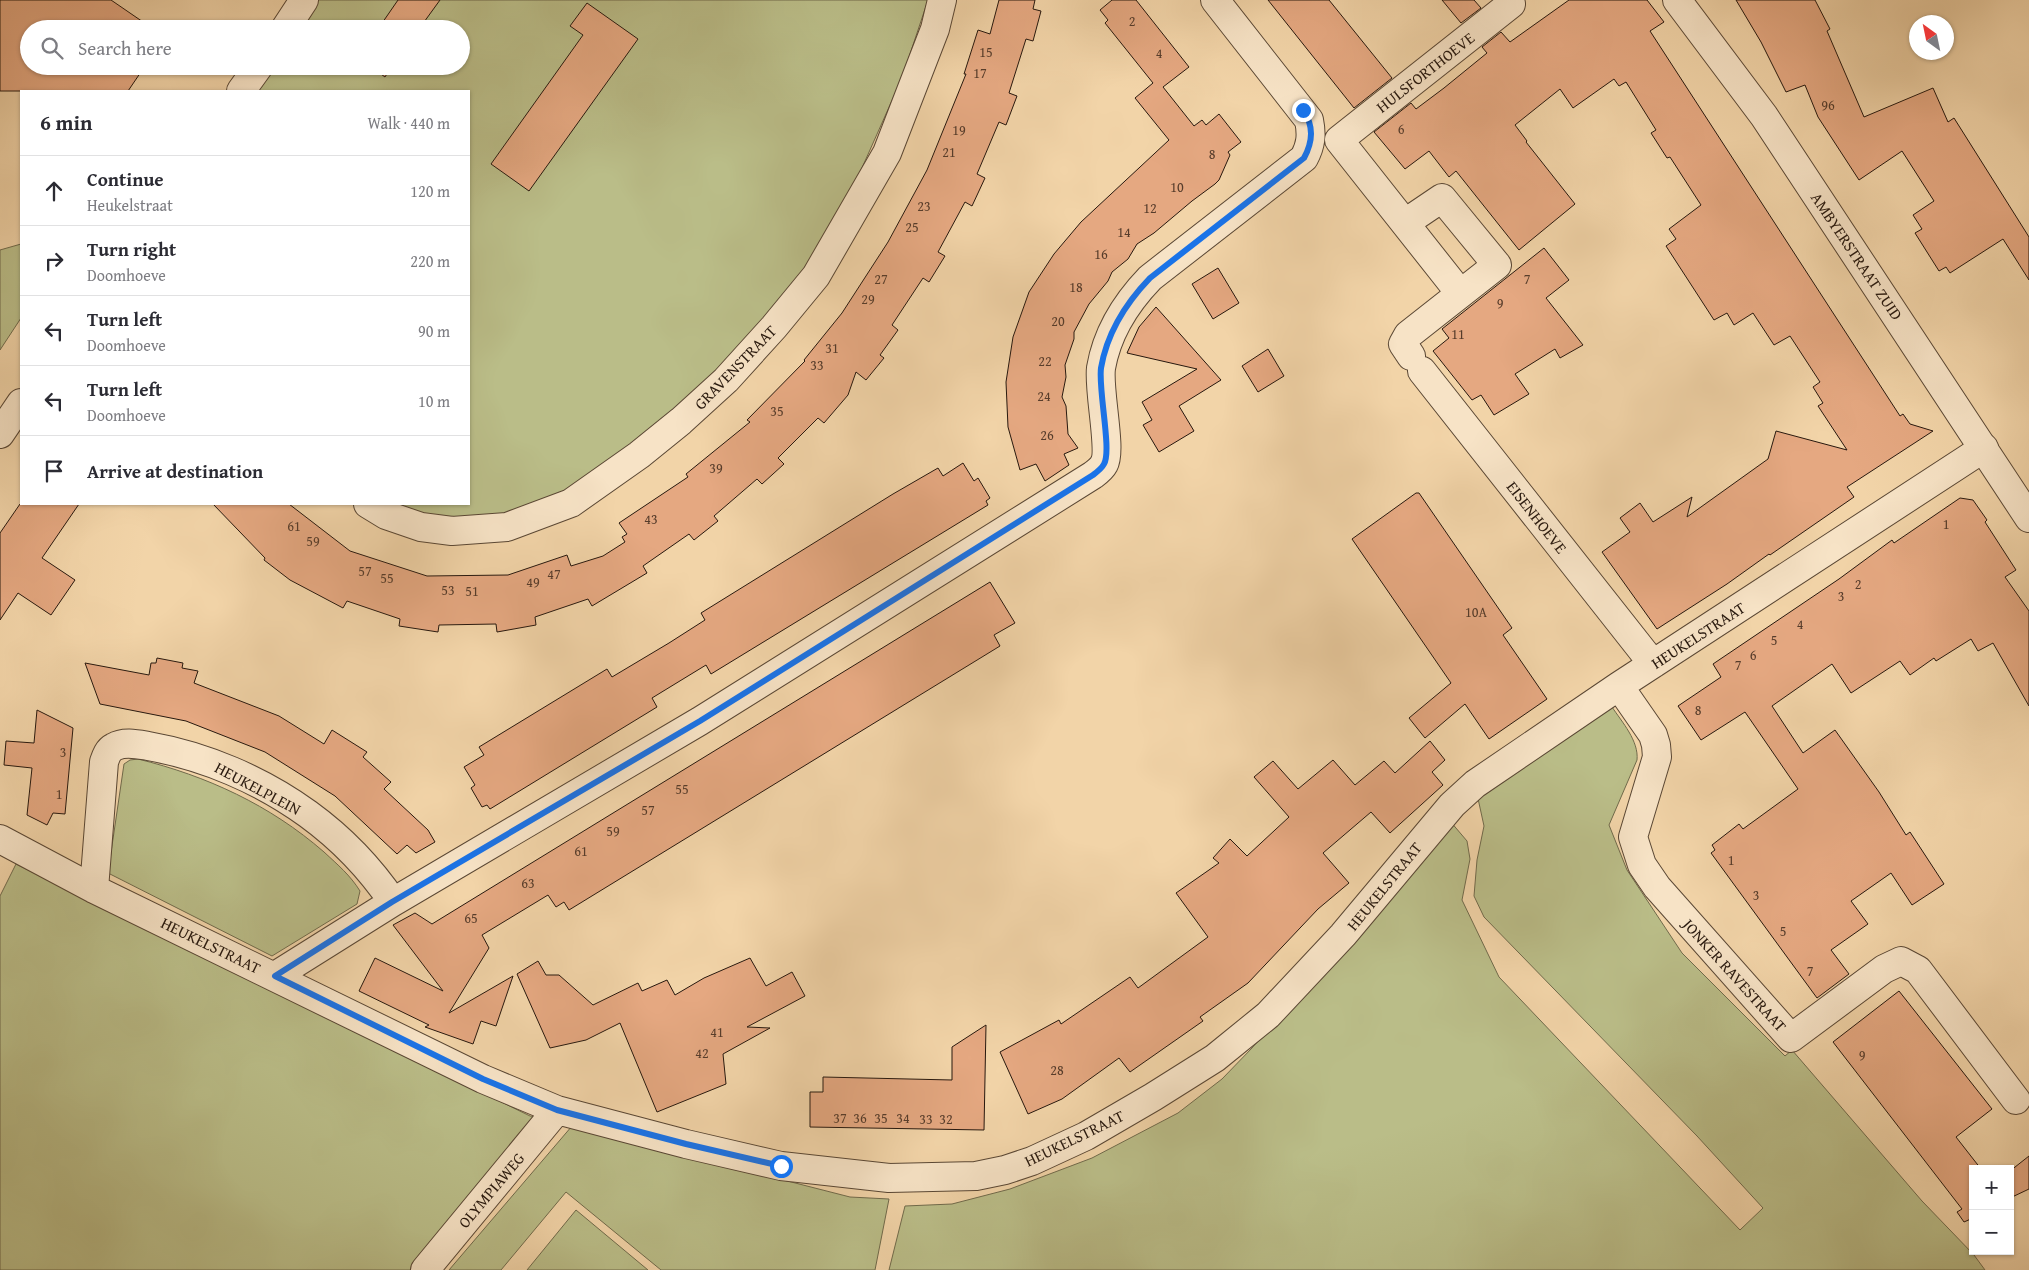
<!DOCTYPE html>
<meta charset="utf-8">
<style>
body{margin:0;font-family:"Gentium Book Plus",serif;background:#f2f2f3;color:#2b2b33}
.controls{position:absolute;right:15px;bottom:15px;display:grid;overflow:hidden;border-radius:0px;box-shadow:0 1px 4px #0004}
.controls button{width:45px;height:45px;display:grid;place-items:center;padding:0;border:0;border-bottom:1px solid #e1e1e2;background:#fff;color:#2b2b33;font:25px sans-serif}
.compass{position:absolute;left:1909px;top:15px;width:45px;height:45px;border-radius:50%;background:#fff;box-shadow:0 1px 4px #0004;rotate:327deg}
.stop{position:absolute;width:15px;height:15px;margin:-11px;border:4px solid #1a73e8;border-radius:50%;background:#fff}
.stop.end{background:#1a73e8;border-color:#fff;box-shadow:0 1px 5px #0008}
.list{margin:0;padding:0;list-style:none}
h2{display:flex;justify-content:space-between;align-items:center;height:65px;margin:0;padding:0 20px;font-size:21px}
h2 small{font-size:16px;font-weight:400;color:#7c7c81}
.list li{display:grid;grid-template-columns:32px 1fr auto;gap:15px;align-items:center;box-sizing:border-box;height:70px;padding:0 20px;border-top:1px solid #e1e1e2}
.list b{display:block;font-size:19px;white-space:nowrap}
.list p{margin:0;font-size:16px;white-space:nowrap;color:#7c7c81}
.list em{font-size:16px;font-style:normal;color:#7c7c81}
.icon{flex:none;width:28px;height:28px;fill:none;stroke:currentColor;stroke-width:2;stroke-linecap:round;stroke-linejoin:round}
.map{position:relative;flex:none;width:2029px;height:1270px;overflow:hidden}
.search{position:absolute;background:#fff;box-shadow:0 1px 4px #0004;left:20px;top:20px;width:450px;height:55px;display:flex;align-items:center;gap:12px;box-sizing:border-box;padding:0 18px;border-radius:28px;color:#7c7c81;font-size:19px}
.panel{position:absolute;background:#fff;box-shadow:0 1px 4px #0004;left:20px;top:90px;width:450px;height:415px;border-radius:0px}
.map>svg:first-child{display:block}
.green{fill:#babd88;stroke:#706a4b}
.building{fill:#e5a881;stroke:#27180e}
.lines{fill:none;stroke-linecap:round;stroke-linejoin:round}
.minor-casing{stroke:#5a4734;stroke-width:30}
.tertiary-casing{stroke:#5a4734;stroke-width:30}
.minor{stroke:#f7e3c6;stroke-width:28}
.tertiary{stroke:#f7e3c6;stroke-width:28}
.route{stroke:#1a73e8;stroke-width:6}
.labels{text-anchor:middle;stroke-width:4;stroke-linejoin:round;paint-order:stroke}
.number-label{font-size:14px;fill:#563c2b}
.street-label{font-size:16px;fill:#27180e;stroke:#f7e3c6}
</style>
<div class="map">
<svg width="2029" height="1270" viewBox="0 0 2029 1270">
<rect width="100%" height="100%" fill="#f2d4a8"/>
<filter id="stains"><feTurbulence type="fractalNoise" baseFrequency=".004" numOctaves="4"/><feColorMatrix values="0 0 0 0 .2 0 0 0 0 .09 0 0 0 0 .02 0 0 0 .5 -.17"/></filter>
<radialGradient id="worn" r=".72"><stop offset=".6" stop-color="#630" stop-opacity="0"/><stop offset="1" stop-color="#630" stop-opacity=".3"/></radialGradient>
<path class="green" d="M310,0H928L902,78L845,206L783,300L711,381L647,437L580,483L529,511L473,521L403,512L389,504H469V91H248L265,66H461V29H291Z
M21,244V318L0,350V250Z
M1612,707C1622,722 1639,741 1637,760L1609,825L1627,870L1682,953L1785,1056L1792,1050L1922,1201L1974,1255L1985,1270H889L905,1206L952,1204L1010,1189L1092,1158L1178,1113L1222,1079L1252,1048L1450,821L1467,841L1470,859L1462,900L1499,977L1740,1230L1763,1208L1697,1136L1484,917L1474,896L1477,860L1484,826L1477,794Z
M138,759C207,776 270,805 324,852C338,865 350,875 360,891L357,904L272,956L108,873L124,764L130,760Z
M16,864L530,1116L537,1117L410,1270H0V896Z
M572,1126L850,1197L889,1199L875,1270H661L566,1192L501,1270H449Z
M576,1210L648,1270H527Z"/>
<path class="building" d="M0,0H111L146,24L143,29H29V66H145L128,91H0Z
M398,0H440L419,29H378Z
M999,0H1035L1033,9L1041,11L1033,41L1026,39L1009,93L1017,96L1006,125L999,122L977,174L985,178L972,206L965,202L938,252L945,256L929,282L923,278L892,325L898,330L880,355L884,358L866,380L856,372L848,395L824,423L818,418L778,458L784,464L762,484L757,479L714,516L718,521L694,540L689,534L643,566L647,573L592,606L588,599L535,617L536,625L497,632L496,624L439,625L438,632L399,626L400,619L347,601L343,608L290,580L264,560L265,558L213,504H289L350,551L427,576L508,575L567,555L571,566L603,556L625,542L622,537L627,534L619,523L688,477L686,474L750,422L747,420L805,361L804,360L842,313L888,242L927,170L966,74H964L978,30L990,34Z
M1112,0H1136L1189,67L1163,87L1194,126L1202,120L1206,125L1219,114L1241,142L1228,152L1230,155L1219,180L1215,184L1192,201L1154,233L1137,244L1128,259L1112,272L1108,281L1089,304L1074,332V339L1065,365L1066,377L1062,397L1066,406L1068,434L1078,448L1064,454L1069,465L1045,481L1036,464L1020,470L1008,427L1006,382L1013,337L1029,292L1054,254L1081,222L1169,140L1135,98L1153,83L1105,23L1108,20L1100,10Z
M1268,0H1329L1392,78L1354,108Z
M1442,0H1474L1481,8L1461,23Z
M1569,0H1647L1664,22L1650,31L1900,416L1903,414L1910,424L1933,431L1847,487L1854,497L1770,555L1769,554L1727,584L1657,629L1602,552L1630,532L1620,518L1640,503L1653,522L1692,497L1687,517L1768,459L1776,431L1847,450L1818,406L1823,403L1813,387L1820,382L1790,336L1774,345L1753,313L1734,325L1727,313L1714,320L1666,246L1676,239L1669,229L1701,205L1670,157L1667,158L1651,133L1656,130L1626,82L1619,86L1614,79L1573,108L1560,89L1515,125L1527,141L1526,142L1575,204L1519,250L1456,171L1449,177L1429,151L1405,169L1374,132L1411,103L1416,109L1444,88L1487,53L1482,47L1501,32L1510,42Z
M1736,0H1815L1830,29L1827,31L1864,117L1933,88L1948,122L1954,118L2029,237V280L2003,239L1950,273L1946,267L1939,271L1915,233L1922,229L1913,215L1934,201L1902,151L1859,180L1818,117L1805,85L1786,92L1761,42Z
M587,3L638,39L529,191L491,164L583,35L570,26Z
M370,66H392L385,77Z
M1544,248L1569,280L1546,298L1583,345L1560,358L1555,349L1515,374L1529,394L1494,415L1481,395L1472,400L1433,351L1449,338L1442,329Z
M1218,268L1239,303L1213,319L1192,284Z
M1156,307L1221,380L1179,406L1194,431L1159,452L1143,425L1152,420L1142,402L1197,369L1127,353L1139,327Z
M1268,349L1284,376L1258,392L1242,366Z
M963,463L974,481L978,478L990,498L986,501L988,505L711,674L706,665L652,698L657,707L490,809L487,805L482,807L471,788L475,785L464,767L484,755L479,747L607,669L612,677L669,643L705,620L701,613L893,494L938,468L943,476Z
M1416,493H1419L1512,628L1503,635L1547,699L1489,739L1465,704L1425,738L1409,718L1451,683L1352,539Z
M1960,498L1973,500L1987,520L1985,522L2016,570L2005,577L2029,611V706L1993,643L1978,651L1971,639L1936,661L1934,658L1910,675L1900,661L1851,693L1832,664L1772,706L1803,753L1835,730L1879,792L1906,835L1910,832L1944,884L1912,905L1891,873L1851,901L1868,924L1831,950L1849,974L1817,998L1711,853L1715,850L1712,845L1739,824L1743,829L1798,789L1745,712L1701,740L1678,706L1721,677L1713,664L1839,579L1892,540L1894,543Z
M20,504H79L42,558L75,580L51,615L18,593L0,620V533Z
M990,582L1015,623L994,635L1000,646L569,910L564,902L556,907L548,895L482,935L489,948L449,1013L513,976L496,1026L481,1021L473,1044L425,1027L429,1025L359,991L375,958L443,991L393,925L415,913L432,924Z
M157,658L183,663L182,668L198,671L194,683L279,716L324,744L332,730L367,752L363,757L391,782L384,789L428,830L435,842L416,853L407,845L397,854L335,796L265,752L186,721L100,704L85,663L149,675L151,663H156Z
M37,710L73,728L65,814L53,813L47,825L27,815L32,768L4,765L6,741L34,743Z
M1430,741L1445,760L1432,772L1443,785L1390,833L1371,812L1323,853L1349,883L1318,909L1248,983L1200,1017L1203,1021L1130,1072L1119,1058L1062,1099L1028,1114L1000,1052L1059,1020L1061,1024L1130,977L1138,988L1208,937L1176,893L1219,863L1213,858L1230,839L1247,856L1289,817L1254,777L1273,761L1298,789L1333,760L1355,785L1384,761L1395,773Z
M750,958L766,986L792,972L805,996L747,1027L770,1028L723,1054L726,1084L657,1112L620,1023L586,1040L550,1048L517,974L538,961L546,975H559L593,1005L638,983L642,991L667,980L675,995L704,978Z
M1899,991L1992,1109L1956,1137L1981,1169H1973V1218L1964,1222L1957,1212L1962,1209L1833,1042Z
M986,1025L984,1130L810,1127V1092H823V1077L952,1080V1047Z
M2029,1156V1189L2010,1198V1171Z"/>
<g class="lines">
<defs>
<path id="minor" d="M285,29L304,0
M241,91L259,66
M1339,140L1511,4
M1339,140L1460,293
M1405,223L1442,198L1497,265L1408,335L1403,344L1411,356
M1422,371L1653,664
M0,434L21,403
M368,504L386,515L421,527L452,531L507,527L571,503L639,455L681,421L726,380L774,327L816,276L887,153L935,29L942,0
M1619,686L1653,735L1656,745L1657,757L1633,837L1642,865L1657,887L1791,1038L1884,969L1901,961L1918,970L2016,1100
M0,839L94,889L483,1079L557,1110L686,1144L781,1166L889,1178L976,1176L1005,1170L1032,1161L1086,1136L1153,1097L1215,1058L1268,1015L1343,935L1452,805L1475,784L1619,686L1984,448
M94,889L104,762C106,756 108,750 114,747C124,741 137,744 148,746C205,756 261,780 308,814C341,838 370,868 393,902
M275,976L393,902L700,721L1093,475C1097,472 1102,468 1104,464C1112,450 1098,390 1101,368C1107,333 1125,304 1150,278L1304,158C1311,145 1312,135 1309,120L1215,0
M425,1270L557,1110"/>
<path id="tertiary" d="M1677,0L1764,116L2029,518"/>
</defs>
<use href="#minor" class="minor-casing"/>
<use href="#tertiary" class="tertiary-casing"/>
<use href="#minor" class="minor"/>
<use href="#tertiary" class="tertiary"/>
</g>
<g class="lines">
<path class="route" d="M781,1166L686,1144L557,1110L483,1079L275,976L392,902L700,721L1093,475C1097,472 1102,468 1104,464C1112,451 1098,389 1101,368C1107,333 1125,304 1150,278L1304,158C1313,141 1314,126 1303,110"/>
</g>
<g class="labels">
<g class="number-label">
<text x="1132" y="26">2</text>
<text x="986" y="57">15</text>
<text x="1159" y="58">4</text>
<text x="980" y="78">17</text>
<text x="1828" y="110">96</text>
<text x="1401" y="134">6</text>
<text x="959" y="135">19</text>
<text x="949" y="157">21</text>
<text x="1212" y="159">8</text>
<text x="1177" y="192">10</text>
<text x="924" y="211">23</text>
<text x="1150" y="213">12</text>
<text x="912" y="232">25</text>
<text x="1124" y="237">14</text>
<text x="1101" y="259">16</text>
<text x="881" y="284">27</text>
<text x="1527" y="284">7</text>
<text x="1076" y="292">18</text>
<text x="868" y="304">29</text>
<text x="1500" y="308">9</text>
<text x="1058" y="326">20</text>
<text x="1458" y="339">11</text>
<text x="832" y="353">31</text>
<text x="1045" y="366">22</text>
<text x="817" y="370">33</text>
<text x="1044" y="401">24</text>
<text x="777" y="416">35</text>
<text x="1047" y="440">26</text>
<text x="716" y="473">39</text>
<text x="651" y="524">43</text>
<text x="1946" y="529">1</text>
<text x="294" y="531">61</text>
<text x="313" y="546">59</text>
<text x="365" y="576">57</text>
<text x="554" y="579">47</text>
<text x="387" y="583">55</text>
<text x="533" y="587">49</text>
<text x="1858" y="589">2</text>
<text x="448" y="595">53</text>
<text x="472" y="596">51</text>
<text x="1841" y="601">3</text>
<text x="1476" y="617">10A</text>
<text x="1800" y="629">4</text>
<text x="1774" y="645">5</text>
<text x="1753" y="660">6</text>
<text x="1738" y="670">7</text>
<text x="1698" y="715">8</text>
<text x="63" y="757">3</text>
<text x="682" y="794">55</text>
<text x="59" y="799">1</text>
<text x="648" y="815">57</text>
<text x="613" y="836">59</text>
<text x="581" y="856">61</text>
<text x="1731" y="865">1</text>
<text x="528" y="888">63</text>
<text x="1756" y="900">3</text>
<text x="471" y="923">65</text>
<text x="1783" y="936">5</text>
<text x="1810" y="976">7</text>
<text x="717" y="1037">41</text>
<text x="702" y="1058">42</text>
<text x="1862" y="1060">9</text>
<text x="1057" y="1075">28</text>
<text x="840" y="1123">37</text>
<text x="860" y="1123">36</text>
<text x="881" y="1123">35</text>
<text x="903" y="1123">34</text>
<text x="926" y="1124">33</text>
<text x="946" y="1124">32</text>
</g>
<g class="street-label">
<text transform="translate(1425 72) rotate(-38)" y="6">HULSFORTHOEVE</text>
<text transform="translate(1857 256) rotate(56)" y="6">AMBYERSTRAAT ZUID</text>
<text transform="translate(735 367) rotate(-46)" y="6">GRAVENSTRAAT</text>
<text transform="translate(1537 517) rotate(52)" y="6">EISENHOEVE</text>
<text transform="translate(1698 635) rotate(-33)" y="6">HEUKELSTRAAT</text>
<text transform="translate(258 788) rotate(28)" y="6">HEUKELPLEIN</text>
<text transform="translate(1384 886) rotate(-51)" y="6">HEUKELSTRAAT</text>
<text transform="translate(211 945) rotate(26)" y="6">HEUKELSTRAAT</text>
<text transform="translate(1735 975) rotate(48)" y="6">JONKER RAVESTRAAT</text>
<text transform="translate(1074 1138) rotate(-26)" y="6">HEUKELSTRAAT</text>
<text transform="translate(491 1190) rotate(-50)" y="6">OLYMPIAWEG</text>
</g>
</g>
<rect width="100%" height="100%" filter="url(#stains)"/>
<rect width="100%" height="100%" fill="url(#worn)"/>
</svg>
<div class="controls">
<button>+</button>
<button>−</button>
</div>
<svg class="compass" viewBox="-18 -18 36 36"><path d="M0-13l5 13h-10z" fill="#e53935"/><path d="M0 13l5-13h-10z" fill="#7c7c81"/></svg>
<div class="stop" style="left:781px;top:1166px"></div>
<div class="stop end" style="left:1303px;top:110px"></div>
<div class="search"><svg class="icon" aria-label="search" viewBox="0 0 24 24"><circle cx="10" cy="10" r="6"/><path d="M15 15l6 6"/></svg>Search here</div>
<section class="panel">
<h2>6 min<small>Walk · 440 m</small></h2>
<ul class="list">
<li><svg class="icon" aria-label="ahead" viewBox="0 0 24 24"><path d="M12 20V5M6 11l6-6 6 6"/></svg><div><b>Continue</b><p>Heukelstraat</p></div><em>120 m</em></li>
<li><svg class="icon" aria-label="right" viewBox="0 0 24 24"><path d="M7 20v-9h11M14 6l5 5-5 5"/></svg><div><b>Turn right</b><p>Doomhoeve</p></div><em>220 m</em></li>
<li><svg class="icon" aria-label="left" viewBox="0 0 24 24"><path d="M17 20v-9H6M10 6l-5 5 5 5"/></svg><div><b>Turn left</b><p>Doomhoeve</p></div><em>90 m</em></li>
<li><svg class="icon" aria-label="left" viewBox="0 0 24 24"><path d="M17 20v-9H6M10 6l-5 5 5 5"/></svg><div><b>Turn left</b><p>Doomhoeve</p></div><em>10 m</em></li>
<li><svg class="icon" aria-label="arrive" viewBox="0 0 24 24"><path d="M6 21V4h12l-3 4 3 4H6"/></svg><div><b>Arrive at destination</b></div></li>
</ul>
</section>
</div>
